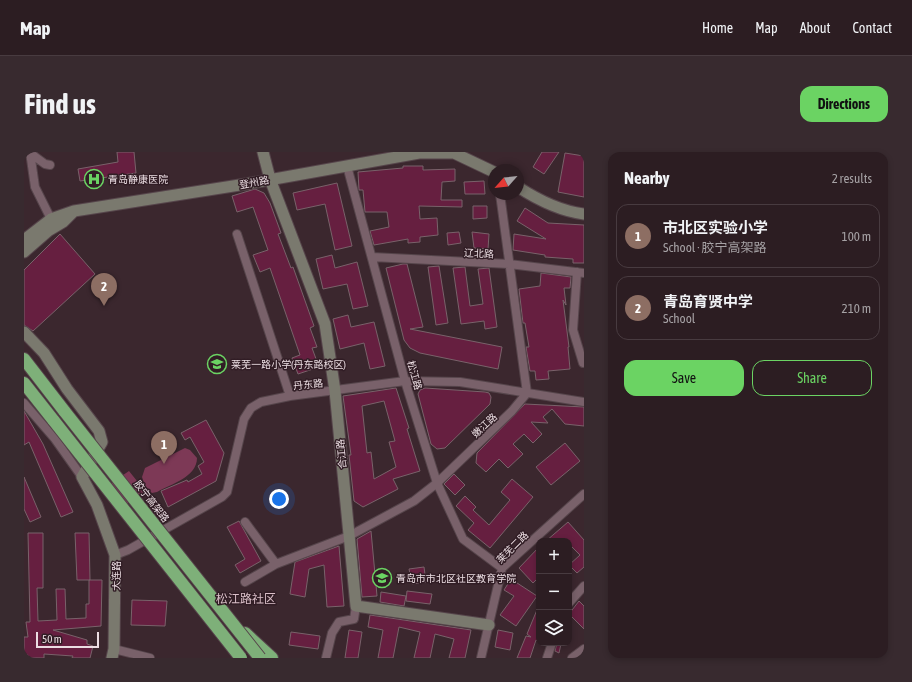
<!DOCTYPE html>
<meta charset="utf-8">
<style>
body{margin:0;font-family:"Asap Condensed","Noto Sans SC",sans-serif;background:#382a2f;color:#f1f3f6}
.controls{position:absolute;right:12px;bottom:12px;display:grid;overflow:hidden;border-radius:8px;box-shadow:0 2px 6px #0003}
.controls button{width:36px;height:36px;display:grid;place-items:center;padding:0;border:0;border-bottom:1px solid #483b40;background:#2c1d22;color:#f1f3f6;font:20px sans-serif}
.compass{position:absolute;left:464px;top:12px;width:36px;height:36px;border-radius:50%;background:#2c1d22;box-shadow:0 2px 6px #0003;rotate:243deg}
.scale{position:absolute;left:12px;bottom:10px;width:63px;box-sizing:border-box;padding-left:4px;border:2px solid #ebdde2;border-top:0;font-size:11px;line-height:14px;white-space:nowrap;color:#ebdde2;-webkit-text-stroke:3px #311d25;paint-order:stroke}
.you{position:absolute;left:255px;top:347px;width:14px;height:14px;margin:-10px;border:3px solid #fff;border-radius:50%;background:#1a73e8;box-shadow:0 0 0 6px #1a73e833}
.badge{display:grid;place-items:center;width:26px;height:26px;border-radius:50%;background:#6bd363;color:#fff;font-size:13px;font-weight:700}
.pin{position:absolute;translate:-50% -33px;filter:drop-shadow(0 1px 2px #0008)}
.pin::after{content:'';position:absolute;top:21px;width:14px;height:12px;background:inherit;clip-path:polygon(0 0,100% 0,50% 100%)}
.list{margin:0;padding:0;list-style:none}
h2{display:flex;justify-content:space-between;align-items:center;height:52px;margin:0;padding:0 16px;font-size:17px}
h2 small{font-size:13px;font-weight:400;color:#a6a2a5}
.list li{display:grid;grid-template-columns:26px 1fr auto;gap:12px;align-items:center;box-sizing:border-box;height:64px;margin:0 8px 8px;padding:0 8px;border:1px solid #483b40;border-radius:12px}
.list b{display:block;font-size:15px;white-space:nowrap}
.list p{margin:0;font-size:13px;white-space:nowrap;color:#a6a2a5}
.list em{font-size:13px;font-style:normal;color:#a6a2a5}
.actions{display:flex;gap:8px;padding:12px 16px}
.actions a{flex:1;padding:9px 0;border:1px solid #6bd363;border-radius:12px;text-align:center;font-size:14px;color:#6bd363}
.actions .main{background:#6bd363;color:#111}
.icon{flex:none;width:22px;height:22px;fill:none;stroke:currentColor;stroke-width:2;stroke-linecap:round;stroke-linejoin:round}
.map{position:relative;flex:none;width:560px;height:506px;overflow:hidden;border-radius:12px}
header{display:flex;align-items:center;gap:24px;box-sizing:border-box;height:56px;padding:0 20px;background:#2c1d22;border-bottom:1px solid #483b40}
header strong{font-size:19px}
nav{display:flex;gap:22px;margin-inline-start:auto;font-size:14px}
.intro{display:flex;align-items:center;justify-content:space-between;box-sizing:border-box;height:96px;padding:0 24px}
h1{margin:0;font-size:28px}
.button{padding:10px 18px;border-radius:12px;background:#6bd363;color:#111;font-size:14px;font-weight:700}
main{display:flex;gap:24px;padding:0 24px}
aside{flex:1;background:#2c1d22;border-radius:12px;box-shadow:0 2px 6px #0003}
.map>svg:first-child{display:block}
.green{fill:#7d3956}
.building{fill:#661f40;stroke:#79626a;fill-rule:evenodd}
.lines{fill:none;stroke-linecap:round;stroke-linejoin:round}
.street-casing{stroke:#56454b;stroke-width:10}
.secondary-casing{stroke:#56454b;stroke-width:13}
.highway-casing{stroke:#56454b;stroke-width:14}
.street{stroke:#79616a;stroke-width:8}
.secondary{stroke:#7a796e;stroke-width:11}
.highway{stroke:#7eb079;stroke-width:12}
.highway-bridge-casing{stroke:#56454b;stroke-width:14;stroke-linecap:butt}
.highway-bridge{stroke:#7eb079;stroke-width:12}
.labels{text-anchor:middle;stroke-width:3;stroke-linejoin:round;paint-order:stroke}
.poi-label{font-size:10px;fill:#ebdde2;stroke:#311d25;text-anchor:start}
.street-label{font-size:10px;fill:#ebdde2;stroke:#311d25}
.quarter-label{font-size:12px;fill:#dabfc8;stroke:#311d25}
</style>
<header>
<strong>Map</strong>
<nav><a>Home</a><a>Map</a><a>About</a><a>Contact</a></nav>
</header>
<div class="intro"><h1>Find us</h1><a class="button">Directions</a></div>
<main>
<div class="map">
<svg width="560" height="506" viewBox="0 0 560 506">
<rect width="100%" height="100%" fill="#3b272e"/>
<path class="green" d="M161,296L166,298L173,306C173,325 147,332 133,340L128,341L121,334L118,325L121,316Z
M105,319L121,339L93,359L77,338Z"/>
<path class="building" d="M93,0H110L112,21L56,29L54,17L94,10Z
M518,0H535L520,22L509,15Z
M541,1L560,4V45L534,40Z
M379,14H399V18L431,17V29L418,30L417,48H438V55L395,54L396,67L413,66L414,83L396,85V90L384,91V87L350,93L346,79L365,75L363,60H341L339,38H335L334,20L379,16Z
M460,29L461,42H441L440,30Z
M313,31L328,94L311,98L301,52L273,58L269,41Z
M231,37L240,41L246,51L257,81L254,82L267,116L269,115L290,174L286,176L293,195L288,196L295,215L274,222L268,206L276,203L246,116L236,120L229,103L244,98L229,55L213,60L208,44Z
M449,54H463V66L449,67Z
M501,56L524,71L560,73V111H549V107L521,105V103L489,98L490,82L522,87L493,69Z
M435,80L437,91L424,93L423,81Z
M448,80L465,82L464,97L450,96Z
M36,82L71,122L9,179L0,173V118Z
M308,103L311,116L333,110L344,154L329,157L323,132L299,137L292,107Z
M379,112H383L399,175L386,177L478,195L474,217L396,201L386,196L380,188L362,116Z
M415,114L424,171L412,173L404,115Z
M441,115L446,154L459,152L454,117L465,116L473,175L461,177L460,169L437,172L429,116Z
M517,121L547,125L546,136H540L542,153L539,148L545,195H544L546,217L524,219L525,227L512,228L511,219H506L502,195H505L501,171H499L495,137L516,134Z
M324,163L327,175L350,170L361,214L346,217L340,191L316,197L309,167Z
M372,236L385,276L383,277L396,319L369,327L374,337L339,355L330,349L325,303H327L319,244ZM360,249L371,289L365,290L372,315L350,327L347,300L343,301L338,254Z
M401,236L461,240L465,241L467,245L466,252L421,296L413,297L407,292L394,242L396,238Z
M501,252L560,255V274L541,272L528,257L519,265L524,271L507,270L518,282L509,291L500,282L489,292L499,302L484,316L475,307L462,320L452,311L453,301Z
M0,259L19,292L49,360L37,365L5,290L0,293Z
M182,268L200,301L192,329L144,355L137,339L163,328L164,330L178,322L174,314L180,310L166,285L161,288L157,281Z
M541,291L556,309L527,333L512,315Z
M430,322L441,333L431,343L420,332Z
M0,325L17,365L6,370L0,357Z
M488,327L509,345L466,396L444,378L450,371L432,354L441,344L452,355L449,358L465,373L486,348L477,340Z
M215,369L237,409L216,421L211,413L221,407L203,375Z
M544,370L560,388V415L553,421L545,413L556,403L545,392V389H522Z
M347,379L353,444L338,445L333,387Z
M4,381H19V436H13L14,469L33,468L32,437H41L42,467L62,466V452H65V428H78L77,474L29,478L63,488V492L69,494L66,506H48L49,504L20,502V506H4V503H0V485H4L2,470H6Z
M51,381H65L66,428H53Z
M315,394L320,454L303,455L300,413L285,417L281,445L266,442L271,410Z
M515,395V425L509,431L495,416Z
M400,415L402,430L388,432L385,417Z
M487,427L513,444L492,474L476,463L490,444L480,438Z
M383,439L408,442L406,452L382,449Z
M357,440L382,444L380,454L356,450Z
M108,448L143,449L141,474L107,473Z
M555,449L560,454V477L545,462Z
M515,453V491L512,488L506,506H493L502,484L507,485L503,482Z
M346,463L447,478L441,506H425L430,487L411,482L406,506H390L396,480L375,475L369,506H354L359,478L344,475Z
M325,478L338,480L334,506H321Z
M474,478L489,481L486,498L471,495Z
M267,480L296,484L294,497L265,493Z
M533,491L537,492L535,501L531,499Z"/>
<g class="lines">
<defs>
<path id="street" d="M6,0L11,35L27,67
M6,1L21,12L26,13
M323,14L381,229L413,331L439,387L478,416
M213,82L265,241
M348,105L485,112L560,121
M553,120L549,178L559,211L560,210
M0,251L31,287L58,325
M221,370L252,412
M91,403L104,398L198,345L203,340L220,267L227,256L237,250L266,244L381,229L436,230L560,250
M221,430L252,412L325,384L390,349L413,331L488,259L503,241L476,42
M545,451L560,434
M90,497L126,506
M302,506L308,481L315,470L330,467L332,454
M457,506L478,416L560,342
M523,506L528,491
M548,506L560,497"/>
<path id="secondary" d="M239,0L246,27L301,172L311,239L332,454L465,473
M494,35C514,48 536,59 560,62
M0,88L27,67L50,59L222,32L395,1H430L470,20
M0,100L24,79L39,70L49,60
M0,180L20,201L43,237L75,279L78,290L58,325L73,353L91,403L90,497L88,506"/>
<path id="highway" d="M0,207L41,260
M0,231L30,269
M221,481L248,506"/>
</defs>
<use href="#street" class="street-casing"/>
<use href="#secondary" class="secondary-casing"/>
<use href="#highway" class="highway-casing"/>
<use href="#street" class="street"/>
<use href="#secondary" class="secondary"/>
<use href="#highway" class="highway"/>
<defs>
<path id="highway-bridge" d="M41,260L236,506
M30,269L217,506"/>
</defs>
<use href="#highway-bridge" class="highway-bridge-casing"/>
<use href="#highway-bridge" class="highway-bridge"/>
</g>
<defs>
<symbol id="hospital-ring" viewBox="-11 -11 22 22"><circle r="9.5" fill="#311d25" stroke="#6bd363" stroke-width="1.5"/><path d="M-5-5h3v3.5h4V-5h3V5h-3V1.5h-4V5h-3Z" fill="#6bd363"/></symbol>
<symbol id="school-ring" viewBox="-11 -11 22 22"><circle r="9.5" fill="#311d25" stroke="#6bd363" stroke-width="1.5"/><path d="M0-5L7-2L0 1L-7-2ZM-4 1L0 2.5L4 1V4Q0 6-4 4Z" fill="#6bd363"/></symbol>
<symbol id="university-ring" viewBox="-11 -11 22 22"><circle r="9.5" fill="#311d25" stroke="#6bd363" stroke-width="1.5"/><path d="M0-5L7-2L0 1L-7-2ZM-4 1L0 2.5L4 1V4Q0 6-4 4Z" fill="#6bd363"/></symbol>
</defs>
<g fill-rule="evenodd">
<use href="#hospital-ring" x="59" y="16" width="22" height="22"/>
<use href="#school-ring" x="182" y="201" width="22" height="22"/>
<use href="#university-ring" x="347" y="415" width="22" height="22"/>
</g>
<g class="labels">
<g class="poi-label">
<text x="84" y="31">青岛静康医院</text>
<text x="207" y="216">莱芜一路小学(丹东路校区)</text>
<text x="372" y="430">青岛市市北区社区教育学院</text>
</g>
<g class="street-label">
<text transform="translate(230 30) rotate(-11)" y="4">登州路</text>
<text transform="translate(455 101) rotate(3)" y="4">辽北路</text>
<text transform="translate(391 223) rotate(74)" y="4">松江路</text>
<text transform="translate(284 232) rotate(-6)" y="4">丹东路</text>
<text transform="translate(460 273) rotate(-43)" y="4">嫩江路</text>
<text transform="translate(317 302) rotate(-95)" y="4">合江路</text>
<text transform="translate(128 349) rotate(52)" y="4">胶宁高架路</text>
<text transform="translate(488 395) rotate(-45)" y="4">莱芜二路</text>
<text transform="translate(92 424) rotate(-90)" y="4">大连路</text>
</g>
<g class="quarter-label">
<text x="222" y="451">松江路社区</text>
</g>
</g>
</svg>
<div class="controls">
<button>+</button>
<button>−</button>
<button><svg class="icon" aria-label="layers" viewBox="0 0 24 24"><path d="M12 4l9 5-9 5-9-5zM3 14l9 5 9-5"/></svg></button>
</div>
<svg class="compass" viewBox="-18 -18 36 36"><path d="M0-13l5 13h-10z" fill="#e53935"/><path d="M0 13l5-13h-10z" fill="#a6a2a5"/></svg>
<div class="scale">50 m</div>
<div class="you"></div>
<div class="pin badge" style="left:140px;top:312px;background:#8d6e63">1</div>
<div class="pin badge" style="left:80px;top:154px;background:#8d6e63">2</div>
</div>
<aside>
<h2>Nearby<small>2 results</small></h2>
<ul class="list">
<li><span class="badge" style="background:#8d6e63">1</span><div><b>市北区实验小学</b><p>School · 胶宁高架路</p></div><em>100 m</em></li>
<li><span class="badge" style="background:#8d6e63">2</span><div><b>青岛育贤中学</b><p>School</p></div><em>210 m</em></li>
</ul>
<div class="actions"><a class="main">Save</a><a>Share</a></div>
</aside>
</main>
